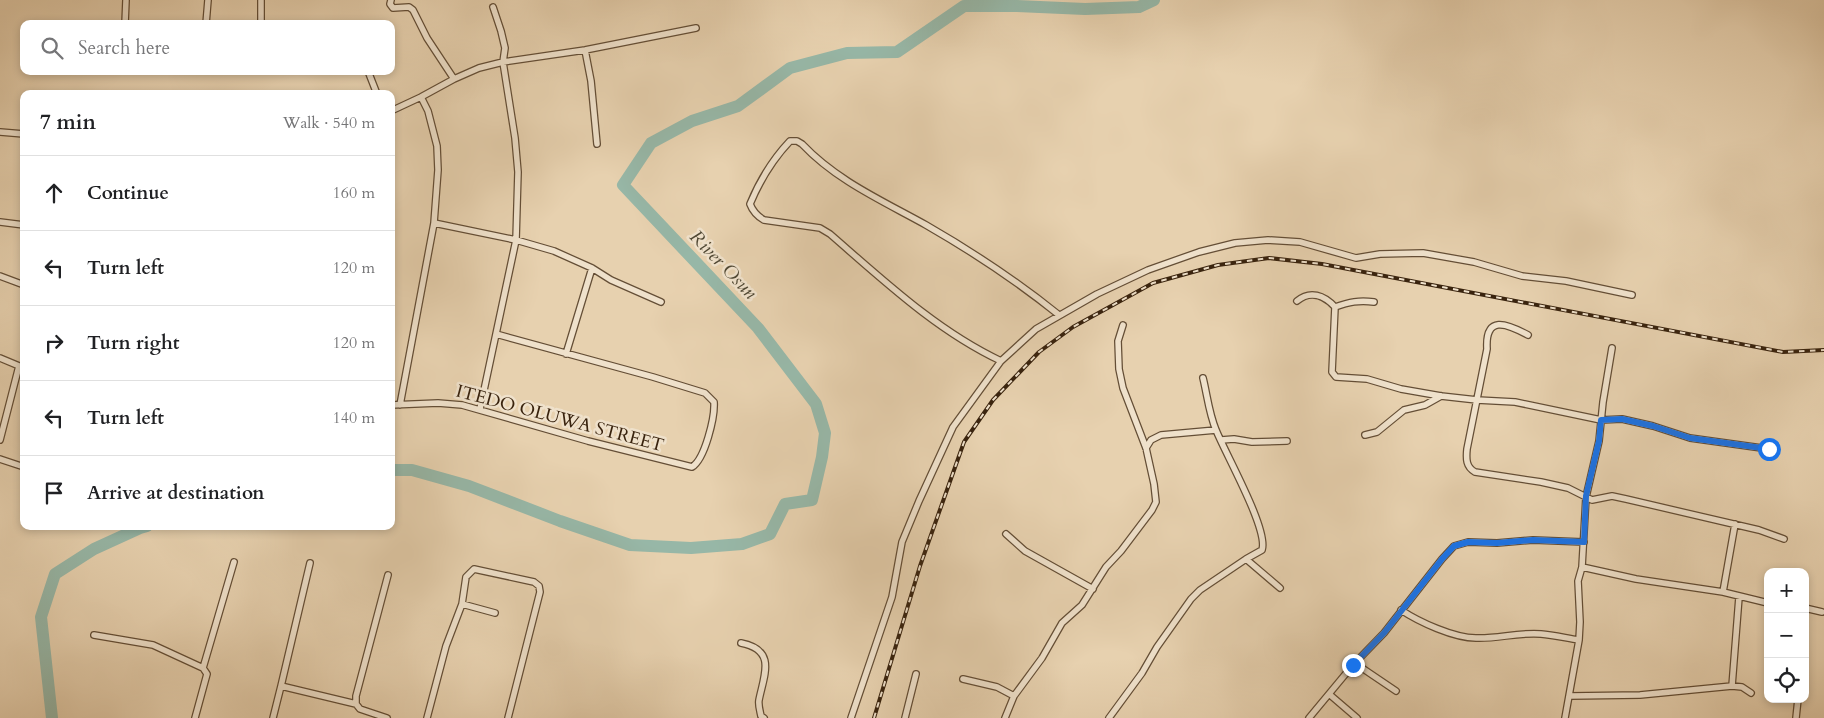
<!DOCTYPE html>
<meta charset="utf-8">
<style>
body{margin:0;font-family:Cardo,serif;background:#f2f2f2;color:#202124}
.controls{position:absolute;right:15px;bottom:15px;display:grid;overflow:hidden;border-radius:10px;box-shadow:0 2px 8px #0003}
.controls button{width:45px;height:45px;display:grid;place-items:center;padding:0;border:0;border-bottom:1px solid #e0e0e0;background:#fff;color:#202124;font:25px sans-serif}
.stop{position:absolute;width:15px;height:15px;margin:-11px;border:4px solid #1a73e8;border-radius:50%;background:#fff}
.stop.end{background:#1a73e8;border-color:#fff;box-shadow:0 1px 5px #0008}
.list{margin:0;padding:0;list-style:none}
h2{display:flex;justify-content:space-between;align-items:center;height:65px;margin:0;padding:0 20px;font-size:21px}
h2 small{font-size:16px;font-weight:400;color:#757577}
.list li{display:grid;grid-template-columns:32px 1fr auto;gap:15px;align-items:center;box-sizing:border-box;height:75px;padding:0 20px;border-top:1px solid #e0e0e0}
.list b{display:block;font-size:19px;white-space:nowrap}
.list em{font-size:16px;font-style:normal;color:#757577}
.icon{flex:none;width:28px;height:28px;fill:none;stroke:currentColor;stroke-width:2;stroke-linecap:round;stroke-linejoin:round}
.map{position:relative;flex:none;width:1824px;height:718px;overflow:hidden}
.search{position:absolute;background:#fff;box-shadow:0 2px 8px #0003;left:20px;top:20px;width:375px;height:55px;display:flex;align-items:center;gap:12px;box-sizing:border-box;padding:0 18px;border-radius:10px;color:#757577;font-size:19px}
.panel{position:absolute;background:#fff;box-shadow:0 2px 8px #0003;left:20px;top:90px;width:375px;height:440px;border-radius:10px}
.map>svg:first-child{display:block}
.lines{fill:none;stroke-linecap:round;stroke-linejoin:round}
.river{stroke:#97b7a7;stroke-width:12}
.minor-casing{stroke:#644e36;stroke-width:8}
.minor{stroke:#efe1cb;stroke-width:5.5}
.rail-casing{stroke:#39230e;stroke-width:4}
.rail{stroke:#efe1cb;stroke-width:2;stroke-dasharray:5.5;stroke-linecap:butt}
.route{stroke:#1a73e8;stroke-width:6}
.labels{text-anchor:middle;stroke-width:5;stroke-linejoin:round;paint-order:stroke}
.street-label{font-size:18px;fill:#39230e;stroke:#efe1cb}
.water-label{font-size:19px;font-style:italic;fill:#504834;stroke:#efe1cb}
</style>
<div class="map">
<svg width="1824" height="718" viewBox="0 0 1824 718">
<rect width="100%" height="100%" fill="#e7d1af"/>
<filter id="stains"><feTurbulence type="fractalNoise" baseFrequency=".004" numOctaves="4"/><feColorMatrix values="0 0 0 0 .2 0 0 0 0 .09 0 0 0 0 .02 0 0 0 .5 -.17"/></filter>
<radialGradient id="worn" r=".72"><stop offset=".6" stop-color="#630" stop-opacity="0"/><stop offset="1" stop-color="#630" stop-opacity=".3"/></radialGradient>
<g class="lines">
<path class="river" d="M391,470H412L469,486L560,521L630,545L691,548L742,544L770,534L785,504L812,500L822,457L825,433L816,404L758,328L623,185L651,143L692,121L738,106L790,68L847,53L897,52L964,6H1017L1085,9L1139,7L1154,0
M52,718L41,617L55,574L94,549L140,528L147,526"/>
<defs>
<path id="minor" d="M261,0V24
M391,0L390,4L393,8L409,7L413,10L427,38L454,79
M125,24L126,0
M206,24L208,0
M585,50L591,81L597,144
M368,71L377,94
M391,111L421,97L454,79L479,68L503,62L585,50L696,28
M0,132L24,134
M0,222L24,225
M434,223L516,240L554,251L592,268L611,280L661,302
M0,276L24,285
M1297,301C1310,290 1324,295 1335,307L1332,372L1336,377L1367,379L1401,389L1441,396L1477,400L1515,402L1601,420L1622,419L1653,426L1690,438L1769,449
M1335,307C1349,302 1359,300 1374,302
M1528,335C1506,323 1485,315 1487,349L1467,449C1466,459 1466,467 1475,472L1541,482L1568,488L1592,500L1612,496L1626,499L1759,530L1784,539
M566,354L592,268
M0,358L24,368
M1001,361C937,331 883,280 830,234L820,228L764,220C757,216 753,212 750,204C760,180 772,160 790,141H797L802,144C837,181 883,201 926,225C973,252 1018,282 1059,315
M391,405L438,403L462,405L588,441L692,467C705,459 715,417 714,402L705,393L653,377L496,334
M400,405L434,223L438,170L437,146L428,111L421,97
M480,409L516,240L518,172L515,138L503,62L505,48L501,31L493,7
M1365,435L1377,432L1404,410L1425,405L1441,396
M0,440L19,366
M1221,440L1234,439L1252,442L1287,441
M1146,448L1151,440L1161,435L1216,430
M0,459L24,467
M1006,534L1025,551L1093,589
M1246,559L1280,588
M1582,567L1636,579L1723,592L1768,603
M1723,592L1735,524
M462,604L466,577L474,569L534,582L539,586L540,592L508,718
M1805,608L1822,612
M1401,610C1419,622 1454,638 1476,638C1497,639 1519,632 1541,634C1553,635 1566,638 1579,640
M94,635L153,645L203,668L207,674L195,718
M741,643C777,650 764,675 759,700C758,705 760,711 761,716L764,718
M1353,665L1362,668L1396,691
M203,668L234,562
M963,679L997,687L1014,696
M281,686L310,563
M1732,686L1739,597
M1329,694L1357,718
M1570,696L1640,695L1732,686L1742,687L1751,693
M273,718L281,686L356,704
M387,718L360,709L356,704V696L388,575
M427,718L446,646L462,604L495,613
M851,718L892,597L902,542L919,501L953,427L1001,361L1036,329L1097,294L1148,270L1199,252L1235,243L1268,240L1300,242L1356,258L1380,254L1423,253L1474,262L1522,276L1566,281L1632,295
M905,718L916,674
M1005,718L1014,696L1042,658L1062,623L1082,605L1106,567L1121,551L1152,510L1156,502L1154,484L1146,448L1123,388L1119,369L1118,341L1123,325
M1109,718L1142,673L1157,647L1191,599L1200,590L1246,559L1262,550C1269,530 1225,453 1216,430C1209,414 1207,394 1203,378
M1309,718L1353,665L1384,633L1442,559L1454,546L1468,542L1497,543L1533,540L1584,542
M1565,718L1579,640L1580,622L1578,581L1582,567L1586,497L1599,441L1603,402L1612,348
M1796,718L1798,699"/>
</defs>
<use href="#minor" class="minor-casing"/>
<use href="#minor" class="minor"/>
<defs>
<path id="rail" d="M874,718L920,566L964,442L993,400L1039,352L1073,327L1153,283L1218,265L1269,258L1322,264L1783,352L1824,350"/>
</defs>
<use href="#rail" class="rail-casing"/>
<use href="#rail" class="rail"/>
</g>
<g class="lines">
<path class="route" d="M1353,665L1384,633L1442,559L1454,546L1468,542L1497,543L1533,540L1584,542L1586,496L1599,441L1601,420L1622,419L1653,426L1690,438L1769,449"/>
</g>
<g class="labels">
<g class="street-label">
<text transform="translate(560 418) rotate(15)" y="6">ITEDO OLUWA STREET</text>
</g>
<g class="water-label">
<text transform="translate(724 264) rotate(46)" y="7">River Osun</text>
</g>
</g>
<rect width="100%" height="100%" filter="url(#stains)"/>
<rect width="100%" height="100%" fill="url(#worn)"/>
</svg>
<div class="controls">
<button>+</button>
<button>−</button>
<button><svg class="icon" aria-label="locate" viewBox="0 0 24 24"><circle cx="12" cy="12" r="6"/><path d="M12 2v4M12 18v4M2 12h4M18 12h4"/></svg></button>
</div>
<div class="stop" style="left:1769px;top:449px"></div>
<div class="stop end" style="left:1353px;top:665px"></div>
<div class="search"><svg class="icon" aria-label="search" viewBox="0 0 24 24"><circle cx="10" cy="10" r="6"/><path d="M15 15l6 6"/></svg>Search here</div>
<section class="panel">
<h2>7 min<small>Walk · 540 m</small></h2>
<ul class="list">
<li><svg class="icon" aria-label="ahead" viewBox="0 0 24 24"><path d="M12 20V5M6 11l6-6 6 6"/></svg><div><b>Continue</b></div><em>160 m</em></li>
<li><svg class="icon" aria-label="left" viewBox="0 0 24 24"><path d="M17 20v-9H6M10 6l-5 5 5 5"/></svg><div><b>Turn left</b></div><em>120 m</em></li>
<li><svg class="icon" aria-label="right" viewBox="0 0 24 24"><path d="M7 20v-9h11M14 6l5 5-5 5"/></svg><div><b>Turn right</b></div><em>120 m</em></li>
<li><svg class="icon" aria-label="left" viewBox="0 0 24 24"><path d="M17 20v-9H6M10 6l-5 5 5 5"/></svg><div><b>Turn left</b></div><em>140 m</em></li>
<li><svg class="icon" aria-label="arrive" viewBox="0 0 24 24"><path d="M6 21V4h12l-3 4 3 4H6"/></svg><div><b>Arrive at destination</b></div></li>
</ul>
</section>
</div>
